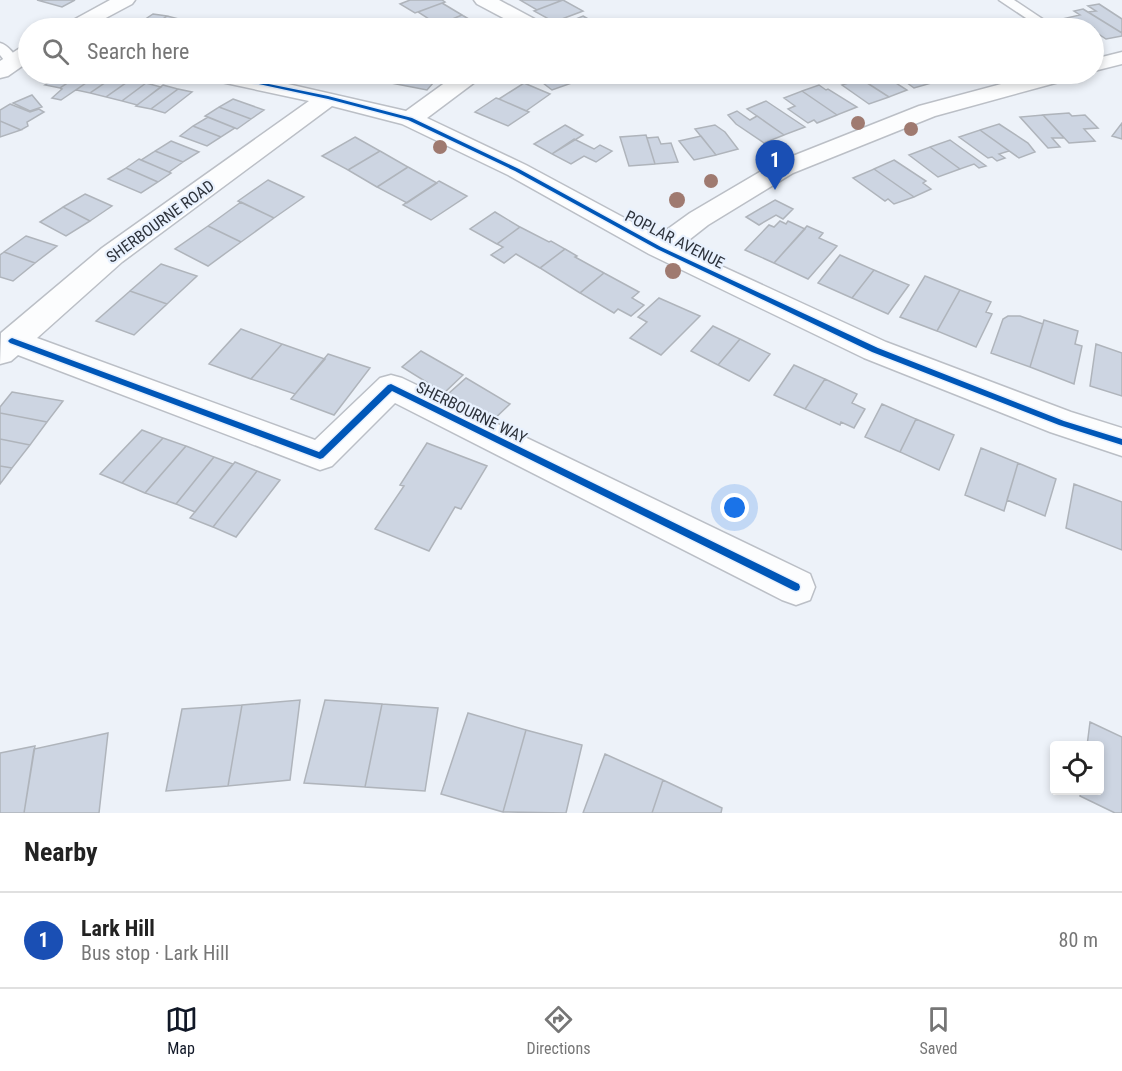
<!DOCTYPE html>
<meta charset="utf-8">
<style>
body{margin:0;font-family:"Roboto Condensed",sans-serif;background:#f6f6f6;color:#222}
.controls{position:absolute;right:18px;bottom:18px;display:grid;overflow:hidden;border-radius:6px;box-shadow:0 3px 9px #0003}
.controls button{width:54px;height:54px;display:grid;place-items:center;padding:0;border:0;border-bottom:2px solid #e0e0e0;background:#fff;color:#222;font:30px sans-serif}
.you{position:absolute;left:735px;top:508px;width:21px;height:21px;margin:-15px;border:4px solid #fff;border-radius:50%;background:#1a73e8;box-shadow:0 0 0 9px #1a73e833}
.badge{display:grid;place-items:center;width:39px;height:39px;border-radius:50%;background:#111827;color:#fff;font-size:20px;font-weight:700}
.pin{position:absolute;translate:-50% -50px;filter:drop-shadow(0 2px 3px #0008)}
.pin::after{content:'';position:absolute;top:32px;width:21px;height:18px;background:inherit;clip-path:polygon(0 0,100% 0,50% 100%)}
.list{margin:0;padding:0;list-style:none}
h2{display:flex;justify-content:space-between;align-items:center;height:78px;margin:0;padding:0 24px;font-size:26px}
h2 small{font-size:20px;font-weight:400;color:#767676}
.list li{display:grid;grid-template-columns:39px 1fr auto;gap:18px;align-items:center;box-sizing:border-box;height:96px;padding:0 24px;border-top:2px solid #e0e0e0}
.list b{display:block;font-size:22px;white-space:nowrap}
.list p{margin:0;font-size:20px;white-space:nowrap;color:#767676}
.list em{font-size:20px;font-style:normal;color:#767676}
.icon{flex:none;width:33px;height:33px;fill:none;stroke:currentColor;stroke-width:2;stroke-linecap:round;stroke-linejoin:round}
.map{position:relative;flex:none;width:1122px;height:813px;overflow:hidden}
.search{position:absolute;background:#fff;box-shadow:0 3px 9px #0003;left:18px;right:18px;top:18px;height:66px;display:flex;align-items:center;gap:15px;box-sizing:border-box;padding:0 21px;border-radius:33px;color:#767676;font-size:22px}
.sheet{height:174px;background:#fff}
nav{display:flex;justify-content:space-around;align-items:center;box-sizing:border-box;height:84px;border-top:2px solid #e0e0e0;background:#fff;font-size:16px;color:#767676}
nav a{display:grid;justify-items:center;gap:3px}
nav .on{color:#111827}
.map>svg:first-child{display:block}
.building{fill:#cdd5e2;stroke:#afb4bb;stroke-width:1.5}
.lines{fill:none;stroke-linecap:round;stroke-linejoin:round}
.service-casing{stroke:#bbbfc6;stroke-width:3}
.minor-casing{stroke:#bbbfc6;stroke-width:3}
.service{fill:#fcfdfe;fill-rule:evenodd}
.minor{fill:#fcfdfe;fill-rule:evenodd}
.cycleway-casing{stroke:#e8f1fe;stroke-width:3}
.cycleway{fill:#0057b8;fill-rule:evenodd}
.tree{fill:#9f7a70}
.labels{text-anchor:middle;stroke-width:4.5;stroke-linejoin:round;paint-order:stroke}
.street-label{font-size:16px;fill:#2d323b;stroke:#e8f1fe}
</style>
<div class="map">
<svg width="1122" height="813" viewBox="0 0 1122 813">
<rect width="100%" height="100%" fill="#edf2f9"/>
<path class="building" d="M37,0H75L62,7Z
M410,0H442L445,2L415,13L400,4Z
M520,0H558L560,1L537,10Z
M563,0L583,11L554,22L534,11Z
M442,3L462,15L438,25L418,12Z
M1099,4L1122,19V33L1088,12L1096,11L1088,6Z
M1083,9L1122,33V36L1106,39L1094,31V28L1081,23L1072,25L1062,19L1080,15L1074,11Z
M153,14L167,16L150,28H132Z
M462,15L484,28H444L438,25Z
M167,16L179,19L166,28H150Z
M583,16L604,28H564L559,26Z
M178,20L192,23L184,28H166Z
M62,74H81L60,88L45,85Z
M81,74H99L61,100L52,98L62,89L60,88Z
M99,74L115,76L90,93L76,90Z
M360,74H399L391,83L358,76Z
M399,74H441L427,90L391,83Z
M541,74H576L583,79L552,90L534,76Z
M877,74H882L907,90L889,97L861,79Z
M895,74H924L935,82L914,88Z
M924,74H949L954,77L935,82Z
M115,76L130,80L106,97L90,93Z
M861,79L889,97L869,104L842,85Z
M130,80L146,83L122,101L106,97Z
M146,83L161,87L137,105L122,101Z
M524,83L550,94L526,111L499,99Z
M163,85L178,89L151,109L136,106Z
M819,85L826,90L828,89L857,107L837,115L802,91Z
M178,89L192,92L165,113L151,109Z
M802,91L837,115L817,123L814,120L808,123L788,109L795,106L784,98Z
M32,95L42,107L30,111L13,103Z
M496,98L499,99L529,112L508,126L475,112Z
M233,99L264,110L251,119L219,107Z
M766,101L805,127L784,135L747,109Z
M10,104L30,112L39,109L44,112L27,122L28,126L21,130L0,121V110Z
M219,107L251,119L237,129L205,116Z
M737,111L750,120L757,116L784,135L764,143L736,124L728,115Z
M1069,113L1072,116L1085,115L1098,128L1084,129L1095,141L1069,143L1043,115Z
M1043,115L1064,138H1052L1060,147L1048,148L1020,117Z
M208,117L235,128L221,137L193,126Z
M0,121L21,130L0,137Z
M1122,123V139L1112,136Z
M999,124L1028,143L1035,152L1019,158L980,130Z
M565,125L583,135L552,154L534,144Z
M715,125L725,132L738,149L716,155L695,129Z
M193,126L221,137L207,146L180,136Z
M980,130L1009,151L999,154L1005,158L997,161L992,157L988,158L959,137Z
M646,135L655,164L629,166L620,137Z
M701,136L716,155L694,160L679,141Z
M355,137L380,151L348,170L322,156Z
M658,137L661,144L671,143L678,162L655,164L647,138Z
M574,139L594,149L600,145L612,151L596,162L584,156L571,164L552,154Z
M950,140L986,166L979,168L974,164L960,169L930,147Z
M171,141L199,152L183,162L155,151Z
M930,147L960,169L938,177L909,155Z
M155,151L183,162L169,172L141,160Z
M380,151L408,167L377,187L348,170Z
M139,159L169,172L171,173L158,182L126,168Z
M894,160L926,181L923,183L931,189L914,197L874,169Z
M408,167L437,183L407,203L377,187Z
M126,168L158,182L141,193L108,179Z
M874,169L914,197L894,204L888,199L885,201L853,178Z
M268,180L304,197L274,218L238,201Z
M439,181L467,196L431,220L403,205Z
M85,194L112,206L90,221L63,207Z
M775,200L793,209L783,219L776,215L759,225L746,217Z
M241,202L274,218L241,242L208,226Z
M63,207L90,221L66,236L40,222Z
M495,212L520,227L497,244L470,229Z
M780,221L786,224L788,221L805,229L774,263L745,250L769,225L774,227Z
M208,226L241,242L208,266L175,249Z
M807,226L823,233L819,238L837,246L808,279L774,263Z
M520,227L549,242L551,241L565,249L540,268L516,254L504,263L491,255L503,247L497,244Z
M26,236L57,246L35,263L4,252Z
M565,249L577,256L575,257L604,273L580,293L540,268Z
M4,252L35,263L13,281L0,277V255Z
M840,255L874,270L852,298L818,283Z
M161,264L197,276L167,304L130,291Z
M874,270L909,285L888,314L852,298Z
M604,273L639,292L632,298L644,305L631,316L618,309L614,313L580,293Z
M925,276L960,290L937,331L900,317Z
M960,290L991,302L986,312L992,314L976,347L937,331Z
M130,291L167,304L134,335L96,321Z
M659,298L700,316L661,355L630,338L647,322L638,317Z
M1008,316H1020L1043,324L1030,367L991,353L1003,319Z
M1044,320L1078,331L1075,344L1082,346L1074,384L1030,367Z
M713,326L740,339L718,365L691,351Z
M241,329L282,344L251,379L209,364Z
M740,339L770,354L749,381L718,365Z
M282,344L325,359L295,394L251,379Z
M1096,344L1122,353V396L1090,386Z
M421,351L463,375L444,393L402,367Z
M328,354L370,368L334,415L291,399Z
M794,365L825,379L805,409L774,395Z
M466,378L510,404L491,422L447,395Z
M825,379L857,394L852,403L865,409L854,428L841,422L840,425L805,409Z
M12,392L63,401L47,422L0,413V407Z
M882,404L916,419L900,452L865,437Z
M0,413L47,422L30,445L0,439Z
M916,419L954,435L939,470L900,452Z
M142,430L163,438L122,483L100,474Z
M163,438L186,446L145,493L122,483Z
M0,439L30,445L12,468L0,466Z
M427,443L487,466L461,509L455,507L429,551L375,529L404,486L400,485Z
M186,446L214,457L176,504L145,493Z
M981,448L1018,463L1004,511L965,495Z
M214,457L233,464L195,512L176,504Z
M235,462L257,471L213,527L190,518Z
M1018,463L1056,479L1045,516L1007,500Z
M0,466L12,468L0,484Z
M257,471L280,480L236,537L213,527Z
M1074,484L1122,502V550L1066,528Z
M300,700L290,780L228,786L242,705Z
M325,700L382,704L365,787L304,783Z
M382,704L438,708L425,791L365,787Z
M242,705L228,786L166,791L182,709Z
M468,713L526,730L503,812L441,794Z
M1090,722L1122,737V813H1115L1080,796L1081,790H1100V746H1087Z
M526,730L582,745L566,813L503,812Z
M108,733L99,813H24L34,749Z
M35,746L24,813H0V753Z
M605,754L663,780L652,813H583Z
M663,780L722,808L721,813H652Z"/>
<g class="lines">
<defs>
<path id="service" d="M999,0H1014L1056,28H1041Z
M0,43C8,45 15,55 20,62L18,65H8L0,55Z"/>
<path id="minor" d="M110,0H135L132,4L87,28H63L66,24Z
M474,0H499L542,23L545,27L522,28L477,4Z
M28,47V62L8,76L0,78V61L20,48Z
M1122,52V64L1094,71V59Z
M204,74H244L406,111L457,74H482L479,79L427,118L526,165L658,236L690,213L775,163L919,106L1039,74H1073L1070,79L935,116L793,173L708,225L680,247L886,342L1071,412L1122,428V456L1050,432L864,358L649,254L508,175L402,124L332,106L122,262L37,338L315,440L380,378L391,375L402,378L810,574L815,587L810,600L796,605L782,600L395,403L332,466L320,470L18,355L11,361L0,364L1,333L102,248L309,101L207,79Z"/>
</defs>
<use href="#service" class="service-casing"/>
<use href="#minor" class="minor-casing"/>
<use href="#service" class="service"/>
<use href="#minor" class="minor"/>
<defs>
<path id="cycleway" d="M212,74H220L328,96L412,118L519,169L661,247L878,348L1064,421L1122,439V445L1059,425L872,352L657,249L515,171L408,120L328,99Z
M12,338L319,452L388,385L391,384L799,584L800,587L799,590L796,591L793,590L392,391L323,458L320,459L10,343L8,341L10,339Z"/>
</defs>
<use href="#cycleway" class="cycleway-casing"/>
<use href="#cycleway" class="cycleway"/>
</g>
<g class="tree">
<circle cx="858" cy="123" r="7"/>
<circle cx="911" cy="129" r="7"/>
<circle cx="440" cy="147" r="7"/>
<circle cx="711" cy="181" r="7"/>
<circle cx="677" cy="200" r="8"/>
<circle cx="673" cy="271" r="8"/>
</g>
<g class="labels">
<g class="street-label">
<text transform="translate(160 221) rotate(-36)" y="6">SHERBOURNE ROAD</text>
<text transform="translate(675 239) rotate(27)" y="6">POPLAR AVENUE</text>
<text transform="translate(472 412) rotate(26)" y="6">SHERBOURNE WAY</text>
</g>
</g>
</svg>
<div class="controls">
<button><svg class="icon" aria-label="locate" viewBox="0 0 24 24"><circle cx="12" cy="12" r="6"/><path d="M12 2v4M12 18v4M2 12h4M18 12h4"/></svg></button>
</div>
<div class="you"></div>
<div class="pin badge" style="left:775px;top:190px;background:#1a4fb4">1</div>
<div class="search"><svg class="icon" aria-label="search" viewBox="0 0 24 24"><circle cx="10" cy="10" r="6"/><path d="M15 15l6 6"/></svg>Search here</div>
</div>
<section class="sheet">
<h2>Nearby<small></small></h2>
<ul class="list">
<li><span class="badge" style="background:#1a4fb4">1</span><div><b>Lark Hill</b><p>Bus stop · Lark Hill</p></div><em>80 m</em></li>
</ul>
</section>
<nav>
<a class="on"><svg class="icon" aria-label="map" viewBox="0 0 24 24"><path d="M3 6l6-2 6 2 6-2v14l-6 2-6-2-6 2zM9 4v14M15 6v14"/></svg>Map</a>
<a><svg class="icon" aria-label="directions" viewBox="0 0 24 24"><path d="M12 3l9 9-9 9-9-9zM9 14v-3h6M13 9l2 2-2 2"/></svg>Directions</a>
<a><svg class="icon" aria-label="saved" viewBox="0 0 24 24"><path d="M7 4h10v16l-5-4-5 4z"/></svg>Saved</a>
</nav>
